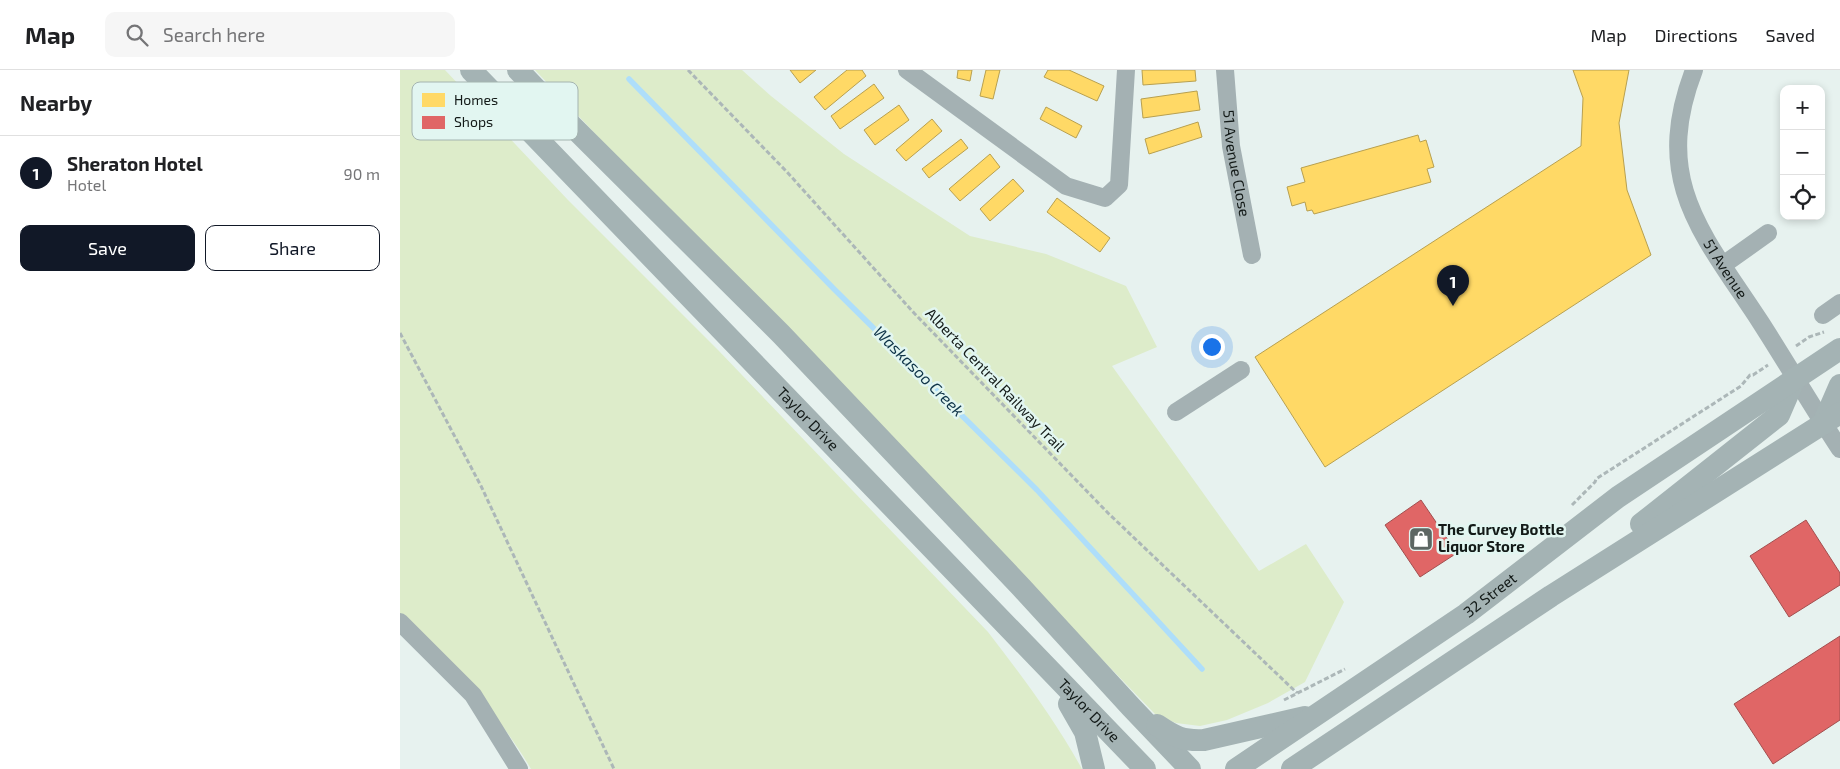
<!DOCTYPE html>
<meta charset="utf-8">
<style>
body{margin:0;font-family:"Exo 2",sans-serif;background:#f6f6f6;color:#202124}
.controls{position:absolute;right:15px;top:15px;display:grid;overflow:hidden;border-radius:10px;box-shadow:0 2px 8px #0003}
.controls button{width:45px;height:45px;display:grid;place-items:center;padding:0;border:0;border-bottom:1px solid #e0e0e0;background:#fff;color:#202124;font:25px sans-serif}
.you{position:absolute;left:811px;top:276px;width:18px;height:18px;margin:-12px;border:4px solid #fff;border-radius:50%;background:#1a73e8;box-shadow:0 0 0 8px #1a73e833}
.badge{display:grid;place-items:center;width:32px;height:32px;border-radius:50%;background:#111827;color:#fff;font-size:16px;font-weight:700}
.pin{position:absolute;translate:-50% -41px;filter:drop-shadow(0 1px 2px #0008)}
.pin::after{content:'';position:absolute;top:26px;width:18px;height:15px;background:inherit;clip-path:polygon(0 0,100% 0,50% 100%)}
.list{margin:0;padding:0;list-style:none}
h2{display:flex;justify-content:space-between;align-items:center;height:65px;margin:0;padding:0 20px;font-size:21px}
h2 small{font-size:16px;font-weight:400;color:#757577}
.list li{display:grid;grid-template-columns:32px 1fr auto;gap:15px;align-items:center;box-sizing:border-box;height:75px;padding:0 20px;border-top:1px solid #e0e0e0}
.list b{display:block;font-size:19px;white-space:nowrap}
.list p{margin:0;font-size:16px;white-space:nowrap;color:#757577}
.list em{font-size:16px;font-style:normal;color:#757577}
.actions{display:flex;gap:10px;padding:15px 20px}
.actions a{flex:1;padding:11px 0;border:1px solid #111827;border-radius:10px;text-align:center;font-size:18px;color:#111827}
.actions .main{background:#111827;color:#fff}
.icon{flex:none;width:28px;height:28px;fill:none;stroke:currentColor;stroke-width:2;stroke-linecap:round;stroke-linejoin:round}
.map{position:relative;flex:none;width:1440px;height:699px;overflow:hidden}
header{display:flex;align-items:center;gap:30px;box-sizing:border-box;height:70px;padding:0 25px;background:#fff;border-bottom:1px solid #e0e0e0}
header strong{font-size:24px}
nav{display:flex;gap:28px;margin-inline-start:auto;font-size:18px}
.search{width:350px;height:45px;background:#f6f6f6;display:flex;align-items:center;gap:12px;box-sizing:border-box;padding:0 18px;border-radius:10px;color:#757577;font-size:19px}
main{display:flex}
aside{flex:1;background:#fff}
.map>svg:first-child{display:block}
.green{fill:#ddecca}
.homes{fill:#ffd966;stroke:#b8a04f}
.shops{fill:#e06666;stroke:#a24f4f}
.lines{fill:none;stroke-linecap:round;stroke-linejoin:round}
.stream{stroke:#aedefa;stroke-width:5.5}
.path{stroke:#acb7b8;stroke-width:3;stroke-dasharray:5 2.5;stroke-linecap:butt}
.minor{stroke:#a4b1b3;stroke-width:18}
.major{stroke:#a4b3b4;stroke-width:22}
.labels{text-anchor:middle;stroke-width:5;stroke-linejoin:round;paint-order:stroke}
.street-label{font-size:15px;fill:#131a18;stroke:#e2f6f1}
.poi-label{font-size:15px;font-weight:bold;fill:#131a18;stroke:#e2f6f1;text-anchor:start}
.water-label{font-size:16px;font-style:italic;fill:#0f3448;stroke:#e2f6f1}
.key{fill:#e2f6f1;stroke:#a4b4b0;stroke-width:1}
.key-label{font-size:14px;fill:#131a18}
</style>
<header>
<strong>Map</strong>
<div class="search"><svg class="icon" aria-label="search" viewBox="0 0 24 24"><circle cx="10" cy="10" r="6"/><path d="M15 15l6 6"/></svg>Search here</div>
<nav><a>Map</a><a>Directions</a><a>Saved</a></nav>
</header>
<main>
<aside>
<h2>Nearby<small></small></h2>
<ul class="list">
<li><span class="badge">1</span><div><b>Sheraton Hotel</b><p>Hotel</p></div><em>90 m</em></li>
</ul>
<div class="actions"><a class="main">Save</a><a>Share</a></div>
</aside>
<div class="map">
<svg width="1440" height="699" viewBox="0 0 1440 699">
<rect width="100%" height="100%" fill="#e7f2ef"/>
<path class="green" d="M0,0H45L168,130L319,281L588,562C622,606 655,650 682,699H131C97,640 48,593 0,546Z
M135,0H342L371,26L444,84L570,166L646,184L726,216L757,277L712,296L859,501L906,474L944,532L905,612L868,633L827,650L800,656L776,653L756,645L292,166Z"/>
<path class="homes" d="M390,0H416L400,13Z
M447,0H462L466,6L425,40L414,27Z
M558,0H572L570,11L557,8Z
M586,0H600L593,29L580,26Z
M648,0H669L704,16L697,31L644,7Z
M742,0H795L796,11L743,15Z
M1173,0H1229L1219,53L1227,120L1251,185L925,397L855,287L1181,76L1183,28Z
M474,14L484,28L440,59L431,46Z
M797,21L800,40L743,48L741,29Z
M499,35L509,50L475,75L464,60Z
M646,37L682,56L676,68L640,49Z
M532,49L542,61L506,91L496,80Z
M798,52L802,67L749,84L745,69Z
M1018,65L1020,72L1026,70L1034,97L1027,99L1031,112L914,144L912,140L907,141L905,132L892,136L887,117L905,112L901,98Z
M561,69L568,78L529,108L522,99Z
M590,84L600,97L560,131L549,119Z
M613,109L624,121L590,151L580,139Z
M657,128L710,168L700,182L647,142Z"/>
<path class="shops" d="M1021,430L1057,483L1020,507L985,455Z
M1406,450L1440,503V515L1389,547L1350,486Z
M1440,566V650L1373,694L1334,634Z"/>
<g class="lines">
<path class="stream" d="M229,9L434,219L637,420L802,599"/>
<path class="path" d="M288,0L387,102L514,243L708,443L897,623
M0,263L81,416L214,699
M1396,276L1409,267L1424,262
M1172,435L1195,412L1196,409L1341,316L1350,305H1353L1368,295
M884,630L945,599"/>
<g class="minor">
<path d="M507,0L666,116L705,128L719,115L726,0"/>
<path id="s1" d="M825,0L831,76L852,185"/>
<path id="s2" d="M1294,0C1251,112 1303,164 1361,253C1388,295 1413,338 1440,379"/>
<path d="M1323,195L1368,163"/>
<path d="M1423,245L1440,233"/>
<path d="M776,342L841,300"/>
<path d="M0,552L73,625L119,699"/>
</g>
<g class="major">
<path id="s3" d="M71,0L745,699"/>
<path d="M118,0L160,44L381,264L621,517L731,637L790,699"/>
<path d="M1423,354L1440,315"/>
<path d="M1241,454L1379,345L1395,308"/>
<path d="M669,634L685,662L694,699"/>
<path d="M757,655C775,667 782,671 804,670L905,647"/>
<path id="s4" d="M836,699L1066,544L1218,427L1440,279"/>
<path d="M892,699L1151,526L1440,343"/>
</g>
</g>
<defs>
<symbol id="shop-square" viewBox="-11 -11 22 22"><rect x="-9" y="-9" width="18" height="18" rx="4" fill="#5d6663" stroke="#e2f6f1"/><path d="M-5-2.5h2.3a2.7 3.5 0 0 1 5.4 0H5L5.5 6h-11ZM-1.5-2.5h3a1.5 2.3 0 0 0-3 0Z" fill="#fff"/></symbol>
</defs>
<g fill-rule="evenodd">
<use href="#shop-square" x="1007" y="455" width="28" height="28"/>
</g>
<g class="labels">
<g class="street-label">
<text dy="5" stroke="none"><textPath href="#s1" startOffset="94">51 Avenue Close</textPath></text>
<text dy="5" stroke="none"><textPath href="#s2" startOffset="212">51 Avenue</textPath></text>
<text transform="translate(595 310) rotate(46)" y="5">Alberta Central Railway Trail</text>
<text dy="5" stroke="none"><textPath href="#s3" startOffset="485">Taylor Drive</textPath></text>
<text dy="5" stroke="none"><textPath href="#s4" startOffset="308">32 Street</textPath></text>
<text dy="5" stroke="none"><textPath href="#s3" startOffset="890">Taylor Drive</textPath></text>
</g>
<g class="poi-label">
<text x="1038" y="465">The Curvey Bottle<tspan x="1038" dy="17">Liquor Store</tspan></text>
</g>
<g class="water-label">
<text transform="translate(519 301) rotate(45)" y="6">Waskasoo Creek</text>
</g>
</g>
<rect x="12" y="12" width="166" height="58" rx="8" class="key"/>
<rect x="22" y="23" width="23" height="14" fill="#ffd966"/>
<rect x="22" y="46" width="23" height="13" fill="#e06666"/>
<g class="key-label">
<text x="54" y="35">Homes</text>
<text x="54" y="57">Shops</text>
</g>
</svg>
<div class="controls">
<button>+</button>
<button>−</button>
<button><svg class="icon" aria-label="locate" viewBox="0 0 24 24"><circle cx="12" cy="12" r="6"/><path d="M12 2v4M12 18v4M2 12h4M18 12h4"/></svg></button>
</div>
<div class="you"></div>
<div class="pin badge" style="left:1053px;top:236px">1</div>
</div>
</main>
